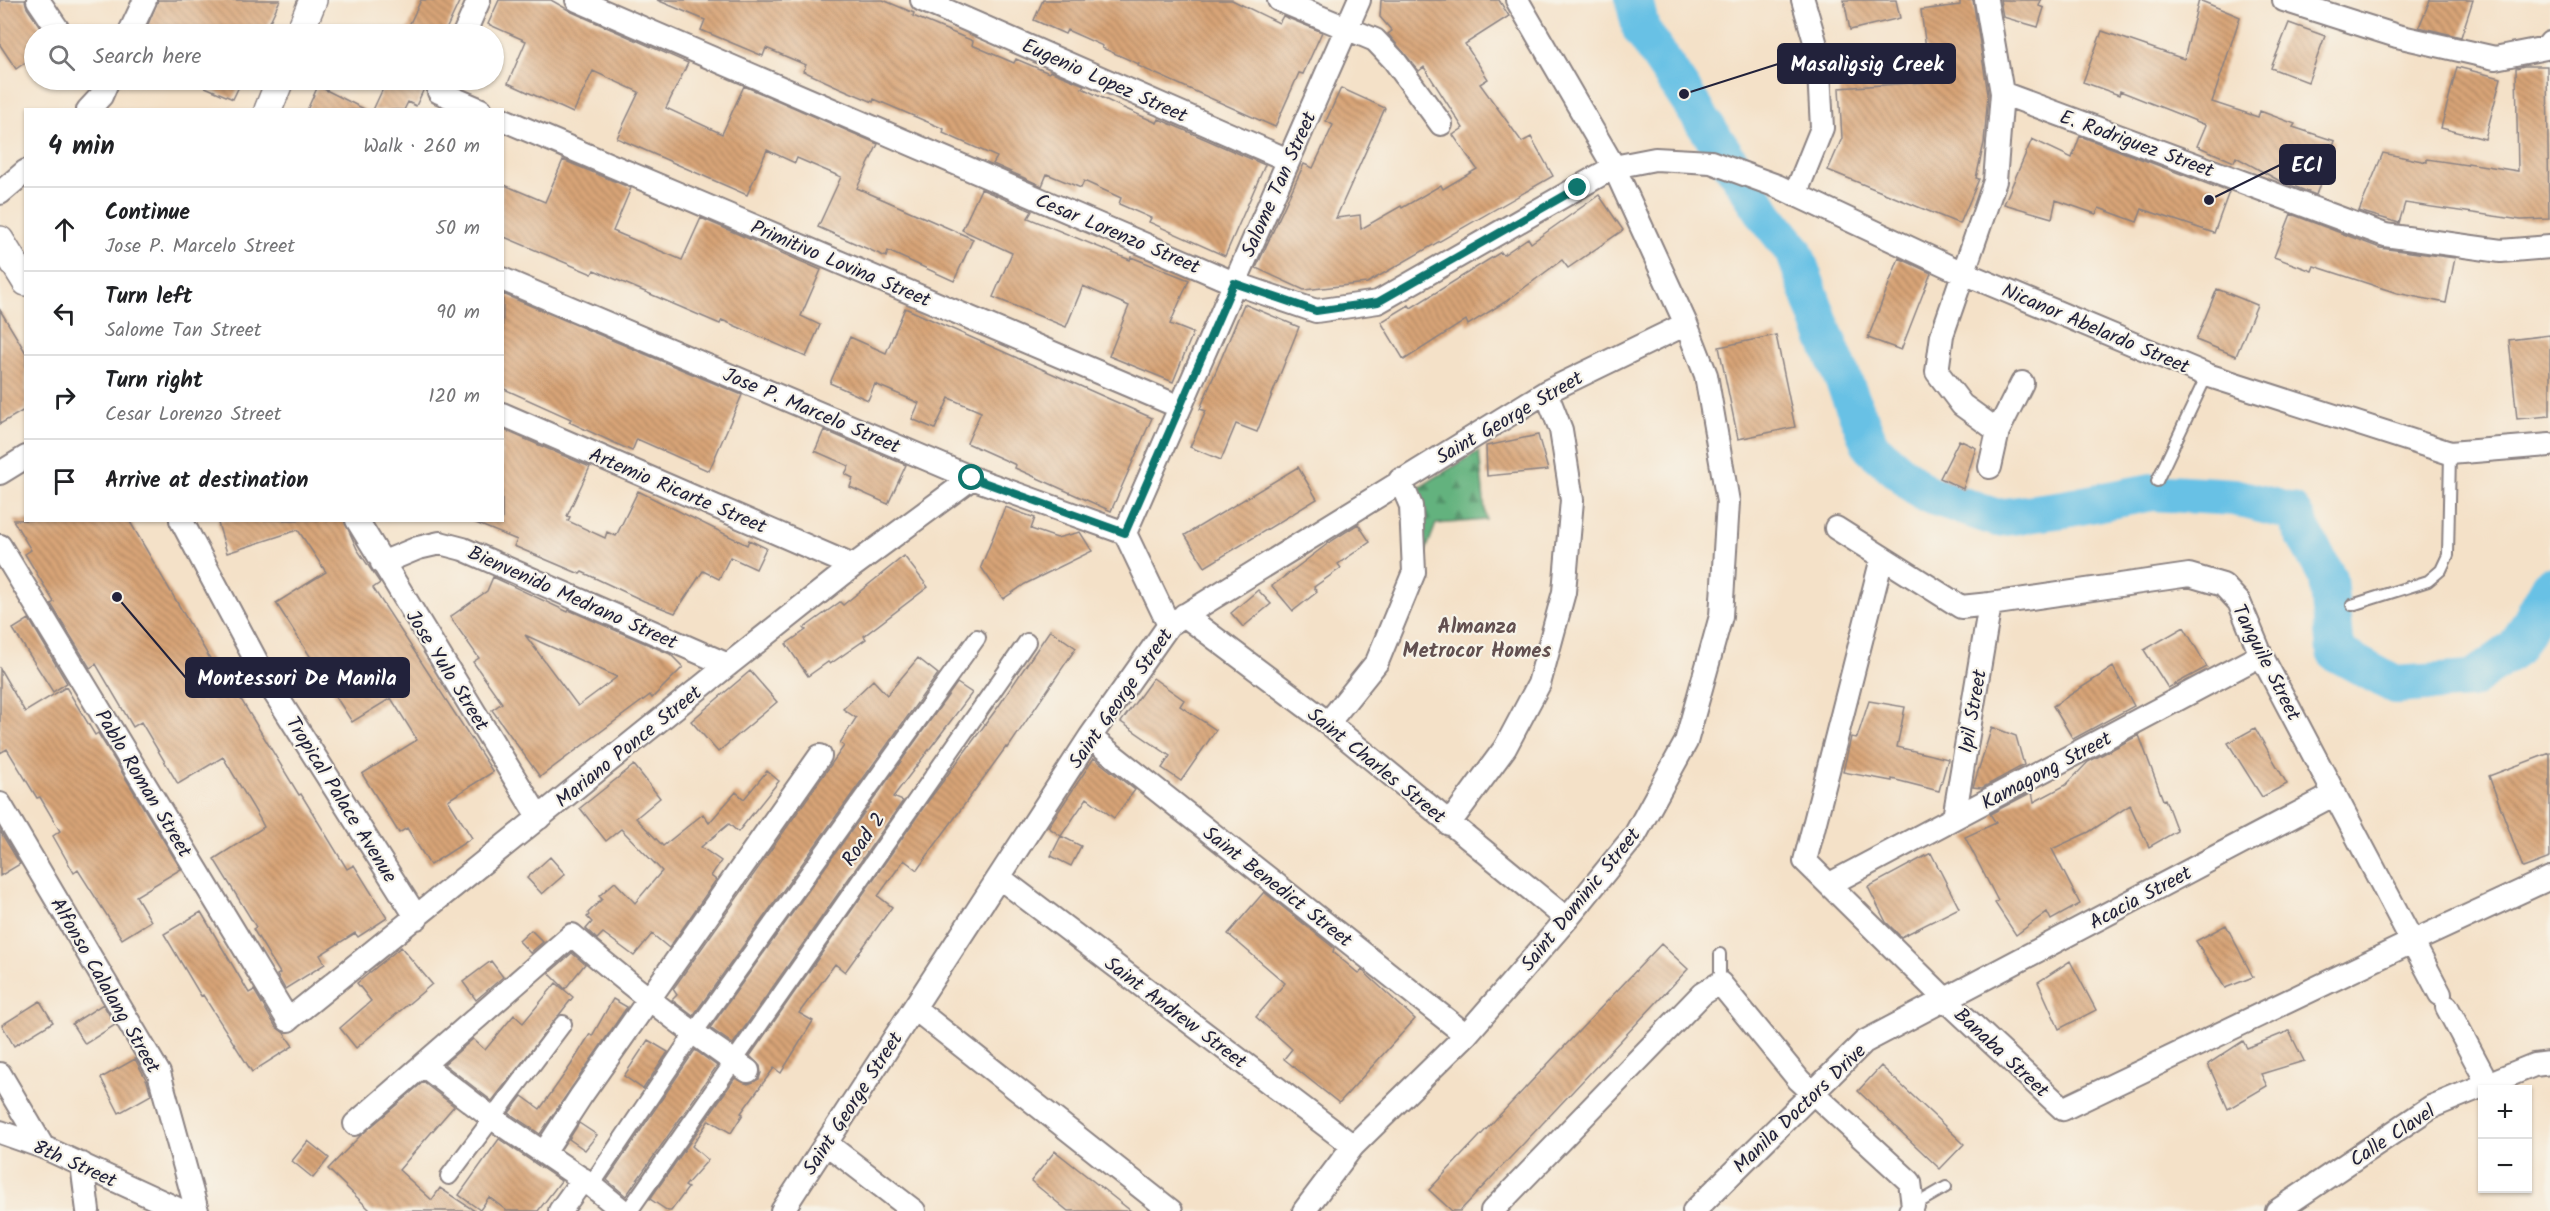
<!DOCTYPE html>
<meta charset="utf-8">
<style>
body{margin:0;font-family:Kalam,sans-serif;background:#f6f6f6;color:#202124}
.controls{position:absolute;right:18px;bottom:18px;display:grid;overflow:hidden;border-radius:0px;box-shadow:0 2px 4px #0004}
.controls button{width:54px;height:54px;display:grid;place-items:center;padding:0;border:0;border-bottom:2px solid #e0e0e0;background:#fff;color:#202124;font:30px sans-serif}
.stop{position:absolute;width:18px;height:18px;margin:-14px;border:4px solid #0f766e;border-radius:50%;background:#fff}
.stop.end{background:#0f766e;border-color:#fff;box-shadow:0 2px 6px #0008}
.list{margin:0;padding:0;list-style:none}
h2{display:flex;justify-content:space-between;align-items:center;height:78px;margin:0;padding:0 24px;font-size:26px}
h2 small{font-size:20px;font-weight:400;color:#757577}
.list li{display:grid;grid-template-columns:39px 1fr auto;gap:18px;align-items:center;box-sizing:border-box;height:84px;padding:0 24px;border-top:2px solid #e0e0e0}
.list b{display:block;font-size:22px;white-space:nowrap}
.list p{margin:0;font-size:20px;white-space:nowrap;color:#757577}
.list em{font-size:20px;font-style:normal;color:#757577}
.icon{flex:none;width:33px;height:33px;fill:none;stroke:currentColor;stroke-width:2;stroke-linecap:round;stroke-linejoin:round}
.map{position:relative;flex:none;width:2550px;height:1211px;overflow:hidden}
.search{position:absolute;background:#fff;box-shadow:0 2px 4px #0004;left:24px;top:24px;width:480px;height:66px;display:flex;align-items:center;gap:15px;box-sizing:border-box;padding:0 21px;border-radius:33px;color:#757577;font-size:22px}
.panel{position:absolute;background:#fff;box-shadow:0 2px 4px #0004;left:24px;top:108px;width:480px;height:414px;border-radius:0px}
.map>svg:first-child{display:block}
.forest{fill:url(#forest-firs);stroke:#426a5c;stroke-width:1.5}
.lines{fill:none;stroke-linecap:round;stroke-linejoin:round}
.river{stroke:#67c1e5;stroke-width:38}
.building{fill:url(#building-back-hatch);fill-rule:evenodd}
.service-casing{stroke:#8b8282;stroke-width:14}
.pedestrian-casing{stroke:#8b8282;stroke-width:20}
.minor-casing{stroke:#8b8282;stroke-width:26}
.tertiary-casing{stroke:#8b8282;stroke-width:30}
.service{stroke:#fff;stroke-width:10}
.pedestrian{stroke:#fff;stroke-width:16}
.minor{stroke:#fff;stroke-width:22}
.tertiary{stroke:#fff;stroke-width:27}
.route{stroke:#0f766e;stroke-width:8}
.labels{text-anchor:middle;stroke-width:4.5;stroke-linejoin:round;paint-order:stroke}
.street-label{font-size:20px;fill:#22223b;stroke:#f7f3e8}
.neighbourhood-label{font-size:21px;font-weight:bold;fill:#625050;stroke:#f7f3e8}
.leader{fill:none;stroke:#22223b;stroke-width:2}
.callout-dot{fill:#22223b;stroke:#f7f3e8;stroke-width:2}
.callout{fill:#22223b;stroke:#22223b;stroke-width:2}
.callout-label{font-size:21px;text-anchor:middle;font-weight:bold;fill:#fff}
</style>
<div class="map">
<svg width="2550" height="1211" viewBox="0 0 2550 1211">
<defs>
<pattern id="forest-firs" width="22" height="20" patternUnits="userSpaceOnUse" patternTransform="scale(1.5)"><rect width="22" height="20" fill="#63b27e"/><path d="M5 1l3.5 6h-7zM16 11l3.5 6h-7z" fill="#519068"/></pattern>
<pattern id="building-back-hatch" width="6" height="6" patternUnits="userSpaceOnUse" patternTransform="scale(1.5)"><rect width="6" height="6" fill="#d8a477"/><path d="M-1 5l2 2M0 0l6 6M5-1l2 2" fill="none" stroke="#af8563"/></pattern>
</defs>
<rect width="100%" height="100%" fill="#f7f3e8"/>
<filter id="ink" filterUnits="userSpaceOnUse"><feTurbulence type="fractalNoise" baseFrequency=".0167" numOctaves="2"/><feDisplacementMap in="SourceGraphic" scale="12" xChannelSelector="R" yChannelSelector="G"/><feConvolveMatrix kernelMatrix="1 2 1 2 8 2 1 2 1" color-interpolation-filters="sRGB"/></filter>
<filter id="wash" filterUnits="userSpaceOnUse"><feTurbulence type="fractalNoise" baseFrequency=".008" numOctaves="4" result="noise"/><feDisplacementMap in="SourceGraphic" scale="24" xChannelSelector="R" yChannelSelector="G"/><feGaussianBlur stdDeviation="1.35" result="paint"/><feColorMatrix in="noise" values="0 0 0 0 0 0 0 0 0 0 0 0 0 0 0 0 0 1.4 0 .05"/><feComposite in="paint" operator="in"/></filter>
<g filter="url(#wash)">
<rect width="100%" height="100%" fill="#f4e1c8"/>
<path class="forest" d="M1479,451L1486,520L1436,524L1422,561L1418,488Z"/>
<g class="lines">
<path class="river" d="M1634,0L1641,29L1769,220L1794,251L1823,331L1871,447L1924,493L1997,518L2064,509L2152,492L2234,497L2292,512L2328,578L2335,652L2395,685L2471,680L2516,648L2550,586"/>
</g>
<g id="blocks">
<path class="building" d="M0,0H25L27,8L45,34H34V56L16,69L0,45Z
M158,0H280L264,34H144Z
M421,0H460L444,34H405Z
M499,0H551L572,12L688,63L666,108L722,134L744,86L878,144L857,188L973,239L954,281L888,251L886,257L818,227L841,177L797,158L795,163L767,150L747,195L617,138L639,92L593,71L573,113L508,83L526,41L488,24Z
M657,0H883L914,13L913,16L973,41L972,45L1014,63L1016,59L1049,73L1050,71L1084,85L1082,88L1117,105L1157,123L1159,119L1265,165L1225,256L1149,222L1151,218L1119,204L1121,198L1084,181L1081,188L1047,174L1042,186L993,164L997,157L943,133L944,129L874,99L873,102L838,87L803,71L806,65L766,48L763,56L701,30L705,20Z
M1043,0H1232L1279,23L1283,16L1322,32L1303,74L1299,73L1275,127L1138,66L1139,64L1102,48L1103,46L1067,30L1065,34L1034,20Z
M1381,0H1499L1509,16L1465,44L1488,79L1480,84L1522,142L1531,137L1553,176L1367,283L1304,290L1256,268L1304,164L1313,168L1333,125L1326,121L1341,88L1385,108L1336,218L1360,215L1361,229L1401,206L1402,208L1441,185L1443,189L1477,169L1453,135L1463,128L1424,67L1419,71L1388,34L1392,31L1380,17Z
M1844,0H1896L1900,18L1850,30Z
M1960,0H1973L1988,94L1984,143L1976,178L1979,179L1960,224L1828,170L1842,138L1839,88L1925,82L1923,64H1928L1921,10L1960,5Z
M2000,0H2041L2039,6L2044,8L2038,27L2003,17Z
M2199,0L2240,17L2212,102L2258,117L2260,111L2295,124L2293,127L2335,141L2316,195L2278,180L2236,157L2234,162L2197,146L2206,125L2120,91L2119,95L2083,82L2102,31L2184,59Z
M2430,0H2473L2461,37L2419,27Z
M2289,23L2325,36L2308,82L2271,68Z
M2524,66H2547L2549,219L2521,220L2405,203L2399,223L2359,211L2383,153L2427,162V159L2467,165L2468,163L2518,171L2516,68Z
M2457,67L2501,78L2485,139L2441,128Z
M189,80H242L233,99Z
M387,80H428L416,106L408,102L404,110H373Z
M318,86L366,110H307Z
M2080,136L2229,192L2214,233L2142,209L2137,222L2099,208L2096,214L2056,200L2052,218L2004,204L2032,139L2072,158Z
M563,160L631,188L613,231L682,260L701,218L821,270L801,316L820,325L806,357L722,320L720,324L594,270L592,274L502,236V184L545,202Z
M981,189L1032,211L1028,218L1130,260L1131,257L1189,280L1170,324L1193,333L1173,382L1109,356L1129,306L1083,286L1066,327L993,297L1012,253L962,230Z
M1599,195L1623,230L1568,268L1562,260L1505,302L1468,325L1466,320L1404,360L1381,322L1409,305L1411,308L1501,252L1503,255L1528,238L1531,243Z
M2291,214L2380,248L2455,258L2446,303L2397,293L2314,266L2312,271L2274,257Z
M1899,258L1931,273L1901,350L1868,338Z
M2217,289L2257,305L2236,356L2196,340Z
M503,294L742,395L709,471L637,439L632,451L569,422L571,419L502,388Z
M1244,304L1299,327L1257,432L1236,424L1221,460L1190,447L1206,411L1200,409Z
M905,308L1152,418L1111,511L1015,468L1016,465L967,443L981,412L949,398L935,429L912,419L919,403L875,384L868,400L830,383L850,337L886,353Z
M0,310L26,353V409L0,424Z
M1776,335L1795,427L1738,439L1719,347Z
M2550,335V416L2517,419L2509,340Z
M502,429L590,467L567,516L570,517L568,521L605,538L607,532L616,536L638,491L747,545L749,540L766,548L756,569L730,557L719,579L703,571L675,613L644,601L582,572L580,574L514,546L517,540L471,521L502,520Z
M824,430L906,465L888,504L850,487L853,478L845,474L849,466L815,451Z
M1538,435L1548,470L1487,476L1486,446Z
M1959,440L1976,448L1963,489L1940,478Z
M1298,467L1317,499L1205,567L1185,535Z
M1005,507L1035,518L1031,529L1057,538L1080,532L1092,551L1025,584L1003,599L981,567Z
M13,520H129L223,681L228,678L299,795L301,794L347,869L354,865L387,918L358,937L355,933L320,955L325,964L285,989L277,975L280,973L253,929L256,927L214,859L264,827L260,819L223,757L178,784L141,722L133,727L96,664L90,668L51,604L54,602L25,554L31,550Z
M217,520H344L357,549L380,583L373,588L493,772L448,800L472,838L430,865L407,828L399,833L362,774L417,740L416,738L391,698L352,722L276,603L326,572L298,530L227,553Z
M1358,524L1370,542L1338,564L1341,568L1314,587L1317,592L1293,611L1272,586L1330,542Z
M904,556L928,587L864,636L866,639L830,664L828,662L808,676L786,644L806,630L804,628L840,602L843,605Z
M493,577L568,612L569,610L670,654L683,667L652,698L650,695L540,777L492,710L502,703L473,662L479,658L450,617L487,591ZM525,635L617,677L578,706Z
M1258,590L1271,604L1243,627L1231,613Z
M29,619L67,683L53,692L13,629Z
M2184,627L2207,667L2168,688L2144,650Z
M1050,630L1076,648L1008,748L1006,747L917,870L904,860L878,896L892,907L845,972L835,964L799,1013L813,1021L781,1073L774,1068L741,1113L743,1114L731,1133L709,1120L692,1146L708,1160L685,1186L688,1188L671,1211H668L650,1199L735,1078L748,1084L759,1079L761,1073L760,1066L750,1056L923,808L998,707Z
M918,658L938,674L693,1016L672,1000L677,995L673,989L844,746L840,743L856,718L843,709L873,680L887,695Z
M2113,667L2134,706L2073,739L2053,706Z
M0,669L25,712L66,687L95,735L98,733L181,869L136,896L151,921L122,939L78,870L74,873L53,836L60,831L40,797L37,798L7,749L0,753Z
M750,671L777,702L718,752L691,721Z
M1153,678L1184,700L1180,706L1216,730L1181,781L1162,768L1170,756L1121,722Z
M957,683L972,693L893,797L903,801L733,1044L710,1028Z
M1869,701L1905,707L1897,747L1948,759L1939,791L1892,779V781L1843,772L1851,737L1857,738Z
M1992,727L2016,736L2024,765L1982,788L1973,787Z
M2255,728L2287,784L2262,797L2228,743Z
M2139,735L2163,800L2165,799L2177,831L2149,847L2130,805L2089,832L2052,849L2080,904L2051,920L2047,912L2016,935L1995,903L1998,901L1965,837L1996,823L1990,814L2032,792L2034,802L2066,785L2088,762Z
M2550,753V858L2523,868L2489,776Z
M1094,758L1135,790L1114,818L1087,798L1061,836L1048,827Z
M634,765L660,798L636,818L663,846L703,814L709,823L736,792L744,799L767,771L779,781L738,832L729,824L701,847L721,861L711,876L716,880L669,948L652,934L634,956L603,933L597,939L586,929L592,922L587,917L589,915L588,913L602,899L599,896L615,882L635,903L662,871L621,829L606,841L580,808Z
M0,831L20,864L0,876Z
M1061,836L1081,846L1071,866L1051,856Z
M1931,853L1959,908L1901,937L1886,922L1868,887Z
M550,857L565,874L542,894L527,878Z
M1264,892L1334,948L1333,952L1359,974L1362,970L1415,1019L1339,1103L1284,1059L1292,1049L1256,1017L1285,983L1228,934Z
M201,912L249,993L254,990L276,1027L284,1033L293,1046L252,1072L203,995L201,996L164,934Z
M2226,925L2253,977L2225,988L2196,941Z
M531,930L543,942L530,953L519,941Z
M1661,944L1688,969L1460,1211H1452L1429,1190Z
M401,947L432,984L356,1048L340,1028L371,1001L357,983Z
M572,953L585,964L565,989L549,973Z
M491,961L503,977L476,1000L463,982Z
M2070,961L2096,1010L2059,1029L2038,982Z
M556,983L573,997L492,1101L444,1064L473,1039L485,1050L514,1015L523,1023Z
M613,999L627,1007L540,1134L509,1113L522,1096L540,1109L571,1065L590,1034L592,1036Z
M40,1001L53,1022L14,1046L2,1025Z
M103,1004L115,1025L85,1044L72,1024Z
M2289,1031L2304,1061L2261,1074L2267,1086L2228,1109L2208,1064L2243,1041L2247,1048Z
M648,1040L668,1052L643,1089L624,1076Z
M695,1050L717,1066L626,1196L607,1180Z
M135,1059L147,1081L151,1095L119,1113L101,1078Z
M1881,1066L1964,1144L1940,1169L1858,1091Z
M423,1082L454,1106L399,1170L432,1200L440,1188L475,1211H371L328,1169L360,1136Z
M579,1123L597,1135L585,1150L569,1139Z
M499,1139L561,1181L538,1211H507L489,1197L480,1210L459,1195Z
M308,1141L329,1158L313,1178L292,1161Z
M1055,1151L1131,1211H1068L1047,1194L1031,1181Z"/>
</g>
</g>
<g filter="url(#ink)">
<use href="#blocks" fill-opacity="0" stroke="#8b8282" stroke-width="1.5"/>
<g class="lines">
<defs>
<path id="service" d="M2157,481L2207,375
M2352,605L2428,581L2441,570L2448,555L2450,453
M1720,954V983
M1913,1206L1946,1187"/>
<path id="pedestrian" d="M449,1176L563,1024
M591,1185L693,1034L977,638
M629,1211L1027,642"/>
<path id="minor" d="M38,0L61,34
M577,0L1234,283L1316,311L1378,302L1614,167L1655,159L1711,162L1777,186L1952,268L2207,375L2450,453L2550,445
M922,0L1288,160
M1279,0L1375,40L1394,60L1441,124
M1986,0L2002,93L1995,181L1942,335L1937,372L1962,405L1998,431
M2284,0L2397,36L2495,58L2546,48L2550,43
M129,34L145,0
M464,34L479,0
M439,92L481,110
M2002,93L2385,235L2501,251L2550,247
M88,110L101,96L108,80
M502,119L1180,407
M0,193L26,171
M1795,195L1822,128L1818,52L1803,0
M502,279L972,478L1125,533
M502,414L853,566
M1990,467L1998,431L2022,383
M0,473L26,457
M181,520L267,681L417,918
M357,520L539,818
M1836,528L1961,607L1990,604L2189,575L2223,585L2239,602L2261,655L2440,994
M1125,533L1359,0
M1125,533L1169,625
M0,546L288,1020L728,665L853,566L972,478
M1882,558L1805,861L1945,999L2063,1109L2414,941L2550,878
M382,563L418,548L440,543L463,549L728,665
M1184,615L1328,723L1567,919
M1328,723L1377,662L1414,572L1411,506L1400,480
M1090,737L1466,1035
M0,804L159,1073L197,1211
M1954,818L1990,604
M1449,824L1505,748L1539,684L1564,592L1572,500L1561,430L1546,392
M1000,878L1353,1146
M1830,884L2261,655
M2447,1007L2488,1084
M914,1008L1171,1211
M423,1065L492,1118L591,1185L623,1211
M0,1074L43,1147
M355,1124L572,935C630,986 684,1028 748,1071
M0,1132L43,1147L182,1211
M827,1144L914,1211
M544,1153L581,1096L820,756
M82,1164L88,1211
M560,1211L583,1179
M782,1211L1090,737L1169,625L1546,392L1686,324
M1304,1211L1353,1146L1466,1035L1567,919L1635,835L1686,742L1721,616L1728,502L1706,375L1686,324L1614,167L1517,0
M1492,1211L1702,994L1720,983L1799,1080L1910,1182L1913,1206L1910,1211
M1694,1211L1864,1042L2335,794
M2277,1211L2431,1107L2534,1065L2550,1063"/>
<path id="tertiary" d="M299,34L313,0
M268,110L280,80
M0,240L26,282"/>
</defs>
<use href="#service" class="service-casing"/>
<use href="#pedestrian" class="pedestrian-casing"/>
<use href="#minor" class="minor-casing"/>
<use href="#tertiary" class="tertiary-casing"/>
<use href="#service" class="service"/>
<use href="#pedestrian" class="pedestrian"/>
<use href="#minor" class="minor"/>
<use href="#tertiary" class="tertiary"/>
</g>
</g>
<g class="lines" filter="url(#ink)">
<path class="route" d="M972,478L1125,533L1234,283L1316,311L1378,302L1578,188"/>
</g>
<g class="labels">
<g class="street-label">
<text transform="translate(1105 80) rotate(24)" y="7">Eugenio Lopez Street</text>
<text transform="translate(2137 143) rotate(20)" y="7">E. Rodriguez Street</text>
<text transform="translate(1278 184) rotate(-66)" y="7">Salome Tan Street</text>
<text transform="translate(1118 233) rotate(23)" y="7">Cesar Lorenzo Street</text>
<text transform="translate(841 263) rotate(23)" y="7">Primitivo Lovina Street</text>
<text transform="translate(2096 328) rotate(23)" y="7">Nicanor Abelardo Street</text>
<text transform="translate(812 410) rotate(23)" y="7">Jose P. Marcelo Street</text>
<text transform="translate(1509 417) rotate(-30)" y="7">Saint George Street</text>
<text transform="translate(678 490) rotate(23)" y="7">Artemio Ricarte Street</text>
<text transform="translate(573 597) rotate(24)" y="7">Bienvenido Medrano Street</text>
<text transform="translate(2267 662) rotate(63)" y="7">Tanguile Street</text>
<text transform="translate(448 670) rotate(58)" y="7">Jose Yulo Street</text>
<text transform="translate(1120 698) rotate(-55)" y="7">Saint George Street</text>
<text transform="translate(1972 711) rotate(-80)" y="7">Ipil Street</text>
<text transform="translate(628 746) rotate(-39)" y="7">Mariano Ponce Street</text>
<text transform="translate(1377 765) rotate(39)" y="7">Saint Charles Street</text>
<text transform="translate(2046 770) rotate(-28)" y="7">Kamagong Street</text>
<text transform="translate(144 783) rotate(59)" y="7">Pablo Roman Street</text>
<text transform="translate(342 799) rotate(58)" y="7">Tropical Palace Avenue</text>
<text transform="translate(863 839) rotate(-55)" y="7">Road 2</text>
<text transform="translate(1278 886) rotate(38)" y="7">Saint Benedict Street</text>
<text transform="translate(2140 897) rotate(-28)" y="7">Acacia Street</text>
<text transform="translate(1580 899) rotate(-51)" y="7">Saint Dominic Street</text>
<text transform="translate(106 985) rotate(60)" y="7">Alfonso Calalang Street</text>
<text transform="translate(1176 1012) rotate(37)" y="7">Saint Andrew Street</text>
<text transform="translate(2002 1052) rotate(43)" y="7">Banaba Street</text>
<text transform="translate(852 1103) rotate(-57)" y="7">Saint George Street</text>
<text transform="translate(1799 1108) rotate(-44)" y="7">Manila Doctors Drive</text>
<text transform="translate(2392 1135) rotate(-33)" y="7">Calle Clavel</text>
<text transform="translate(75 1163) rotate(24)" y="7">8th Street</text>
</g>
<g class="neighbourhood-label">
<text x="1477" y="633">Almanza<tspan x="1477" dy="24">Metrocor Homes</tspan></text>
</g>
</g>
<path class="leader" d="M1684 94L1778 64M2209 200L2280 165M117 597L186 678"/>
<g class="callout-dot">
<circle cx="1684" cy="94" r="6"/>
<circle cx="2209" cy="200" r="6"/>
<circle cx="117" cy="597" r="6"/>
</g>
<g class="callout">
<rect x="1778" y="44" width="177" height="39" rx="6"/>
<rect x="2280" y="145" width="55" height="39" rx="6"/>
<rect x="186" y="658" width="223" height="39" rx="6"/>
</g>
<g class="callout-label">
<text x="1867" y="71">Masaligsig Creek</text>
<text x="2307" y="172">ECI</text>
<text x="297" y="685">Montessori De Manila</text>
</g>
</svg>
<div class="controls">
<button>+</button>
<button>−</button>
</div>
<div class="stop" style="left:972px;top:478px"></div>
<div class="stop end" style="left:1578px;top:188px"></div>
<div class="search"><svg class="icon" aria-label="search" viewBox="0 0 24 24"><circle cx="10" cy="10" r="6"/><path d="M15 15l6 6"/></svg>Search here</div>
<section class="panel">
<h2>4 min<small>Walk · 260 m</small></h2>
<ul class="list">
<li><svg class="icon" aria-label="ahead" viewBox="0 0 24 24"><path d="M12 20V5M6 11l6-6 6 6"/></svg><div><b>Continue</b><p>Jose P. Marcelo Street</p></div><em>50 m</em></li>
<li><svg class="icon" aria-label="left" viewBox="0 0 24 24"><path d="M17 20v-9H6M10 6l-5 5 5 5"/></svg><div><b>Turn left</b><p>Salome Tan Street</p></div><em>90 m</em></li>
<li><svg class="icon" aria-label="right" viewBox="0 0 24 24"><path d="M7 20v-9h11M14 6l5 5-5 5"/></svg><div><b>Turn right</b><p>Cesar Lorenzo Street</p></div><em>120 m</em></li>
<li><svg class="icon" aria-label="arrive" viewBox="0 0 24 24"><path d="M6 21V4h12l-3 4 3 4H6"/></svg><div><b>Arrive at destination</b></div></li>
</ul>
</section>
</div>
